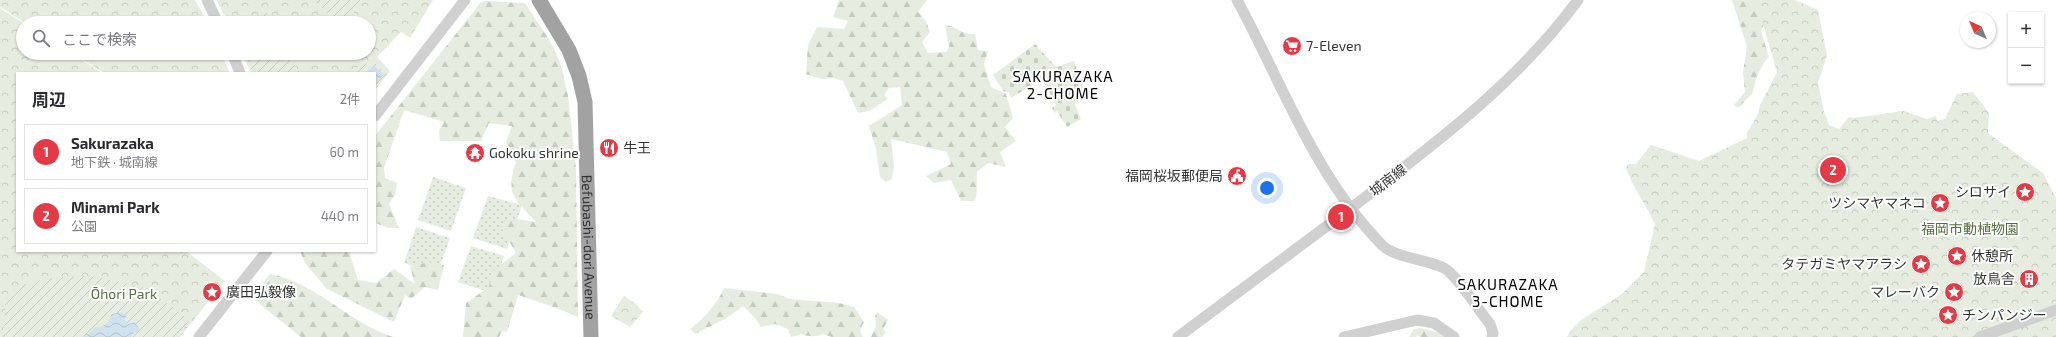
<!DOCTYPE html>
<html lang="ja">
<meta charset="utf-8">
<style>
body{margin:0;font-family:"Exo 2","Noto Sans JP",sans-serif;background:#f2f2f3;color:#2b2b33}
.controls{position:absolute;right:12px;top:12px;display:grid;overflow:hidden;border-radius:0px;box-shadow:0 1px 3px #0004}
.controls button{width:36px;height:36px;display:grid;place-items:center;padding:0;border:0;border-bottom:1px solid #e1e1e2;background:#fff;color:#2b2b33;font:20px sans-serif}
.compass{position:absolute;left:1960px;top:12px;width:36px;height:36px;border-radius:50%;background:#fff;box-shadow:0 1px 3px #0004;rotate:316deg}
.you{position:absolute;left:1267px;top:188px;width:14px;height:14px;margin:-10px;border:3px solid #fff;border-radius:50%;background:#1a73e8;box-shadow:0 0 0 6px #1a73e833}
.badge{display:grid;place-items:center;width:26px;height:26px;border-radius:50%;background:#e63946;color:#fff;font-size:13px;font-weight:700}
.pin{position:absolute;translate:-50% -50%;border:2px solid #fff;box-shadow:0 1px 4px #0006}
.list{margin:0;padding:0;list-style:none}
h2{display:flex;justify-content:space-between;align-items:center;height:52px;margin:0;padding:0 16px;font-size:17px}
h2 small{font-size:13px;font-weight:400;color:#7c7c81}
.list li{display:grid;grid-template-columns:26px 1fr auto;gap:12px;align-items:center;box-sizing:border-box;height:56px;margin:0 8px 8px;padding:0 8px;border:1px solid #e1e1e2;border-radius:0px}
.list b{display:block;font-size:15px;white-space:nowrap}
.list p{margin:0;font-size:13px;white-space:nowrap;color:#7c7c81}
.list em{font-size:13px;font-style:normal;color:#7c7c81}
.icon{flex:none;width:22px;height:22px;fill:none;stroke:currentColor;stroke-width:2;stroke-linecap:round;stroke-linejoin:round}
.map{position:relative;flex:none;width:2056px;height:337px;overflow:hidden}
.search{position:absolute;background:#fff;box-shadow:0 1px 3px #0004;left:16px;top:16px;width:360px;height:44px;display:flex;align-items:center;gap:10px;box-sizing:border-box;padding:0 14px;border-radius:22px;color:#7c7c81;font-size:15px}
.panel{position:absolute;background:#fff;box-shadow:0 1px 3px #0004;left:16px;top:72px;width:360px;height:180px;border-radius:0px}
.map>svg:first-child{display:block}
.grass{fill:url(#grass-dots)}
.forest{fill:url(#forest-firs)}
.cemetery{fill:url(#cemetery-stones)}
.park{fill:url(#park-crowns)}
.garden{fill:url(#garden-furrows)}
.water{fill:url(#water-waves)}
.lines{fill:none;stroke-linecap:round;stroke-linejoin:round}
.tertiary{stroke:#d0d0d0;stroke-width:11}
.trunk{stroke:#a2a2a2;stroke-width:15}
.labels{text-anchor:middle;stroke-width:4;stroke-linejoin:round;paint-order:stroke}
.poi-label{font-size:14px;fill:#333;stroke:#fff;text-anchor:start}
.street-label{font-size:14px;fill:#333;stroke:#fff}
.park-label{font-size:14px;fill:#56703f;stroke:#fff}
.neighbourhood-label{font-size:15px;letter-spacing:1px;fill:#000;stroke:#fff}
</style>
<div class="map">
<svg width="2056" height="337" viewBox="0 0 2056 337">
<defs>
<pattern id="grass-dots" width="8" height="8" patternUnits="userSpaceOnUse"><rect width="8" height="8" fill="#e6ecdf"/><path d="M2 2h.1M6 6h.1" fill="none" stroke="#c6cbc0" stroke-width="1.8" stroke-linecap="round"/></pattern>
<pattern id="forest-firs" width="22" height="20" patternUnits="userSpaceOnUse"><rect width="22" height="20" fill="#e6ecdf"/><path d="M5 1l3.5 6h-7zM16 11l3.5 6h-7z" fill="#c6cbc0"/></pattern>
<pattern id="cemetery-stones" width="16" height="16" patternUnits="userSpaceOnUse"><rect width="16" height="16" fill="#e6ecdf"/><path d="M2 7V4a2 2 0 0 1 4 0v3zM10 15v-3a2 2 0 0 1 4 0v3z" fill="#c6cbc0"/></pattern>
<pattern id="park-crowns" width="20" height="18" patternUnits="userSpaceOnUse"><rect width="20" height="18" fill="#e6ecdf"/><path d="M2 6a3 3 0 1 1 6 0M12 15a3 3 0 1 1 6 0" fill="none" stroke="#c6cbc0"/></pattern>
<pattern id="garden-furrows" width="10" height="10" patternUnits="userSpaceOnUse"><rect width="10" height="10" fill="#e6ecdf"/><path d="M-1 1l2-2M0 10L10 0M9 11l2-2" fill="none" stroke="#c6cbc0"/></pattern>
<pattern id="water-waves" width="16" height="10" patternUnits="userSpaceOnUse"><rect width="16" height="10" fill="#cfe2ee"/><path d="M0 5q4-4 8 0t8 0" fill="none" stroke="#b2c2cd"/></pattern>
</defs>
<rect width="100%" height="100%" fill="#fff"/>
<path class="grass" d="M433,177L466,188L451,231L418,220Z
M488,196L522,205L507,249L473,238Z
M416,227L450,238L437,275L404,263Z
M471,246L504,256L492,293L458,282Z"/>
<path class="forest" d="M839,0H927L918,12L926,21L930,32L922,42L928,53L946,52L949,47L945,25C958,26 960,35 975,34L978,50L988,51L984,64L991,87L1006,94L1013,118L1005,127L1016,141L1000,152L1006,167L988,163L977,172C976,183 978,191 975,201H961L951,180L934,183L926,176L951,164L947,152L891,139L894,166L892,179L886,182L880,177L876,149L869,126L902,105L900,87L889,88L884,95L888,99L869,111L858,113L843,81L834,78L821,79L806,74L808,45L817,27L844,29L848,21L833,17Z
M1732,0H1795L1794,17L1768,16L1761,31L1769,57L1764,62L1757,76L1752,94L1738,108L1734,105L1745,92L1743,72L1747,47Z
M486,1L525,3L550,41L560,62L568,95L576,169L578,317C558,308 539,302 518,295L507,332L502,331L499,337H463L466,303L489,287L493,271L516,253L502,229L510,218L536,222C515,199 505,195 516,162L506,142L512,126L489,123L481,141H440L439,131L444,122L404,110L384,168L385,178L397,183L395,195L389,204L399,228H389L375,223V136L481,2Z
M300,251H349L358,280L376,283L394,269L415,284L410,267L428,262L444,265L438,290L425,287L411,299L405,295L394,322L327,289L305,263Z
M270,274C317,283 349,323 393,337H301L251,297Z
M724,288L777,294L790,299L839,303L854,307L864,322L860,330L863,337H832L823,334C816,337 808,337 802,334L791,337L788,329L775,324L761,327L756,319L743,306L725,319L695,334L690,329C704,319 717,304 724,288Z
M877,312L888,320L883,329L886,332L882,337H871L876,326L875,316Z
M1420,328L1437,332L1444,337H1420L1417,335L1416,337H1409L1414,329Z"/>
<path class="cemetery" d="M1035,44L1056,67L1074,61L1083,88L1078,90L1080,95L1074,102L1081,119L1067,127L1057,111L1055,113L1052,108L1056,105L1042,79L1011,98L1009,92L1003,91L993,75Z"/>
<path class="park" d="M0,0H195L208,23H25L0,7Z
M216,0H433L410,38L401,32L377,57L390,71L375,90V73H251L242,53H369V23H229Z
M1756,0H1795L1818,10L1827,55L1818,83L1824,111L1829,125L1839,129L1849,117L1854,118L1903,111L1927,119L1936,116L1937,121L1945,119L1957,94L1973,92L1989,113L1988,133L2043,173L2056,198V337H1567L1570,331L1581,320L1622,294L1644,272L1655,224C1646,204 1633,188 1626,168L1628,164H1636L1651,145L1699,161L1747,138V133L1758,114L1760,105L1777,72Z
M0,8L23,23V53H70L102,73H17V251H186L225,281L180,337H0Z
M72,53H221L230,73H104Z
M624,296L636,304L643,312L630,327L611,316Z"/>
<path class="garden" d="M313,0H363L346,23H339Z
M263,10L277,23H250Z
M245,53H298L288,63L296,71L329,73H253Z
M372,61L387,74L375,89V73H346Z
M91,276L142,287L174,308L189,321L177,337H3L6,296C29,276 62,277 91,276Z"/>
<path class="water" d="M374,66L384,74L375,84V73H364Z
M122,312L126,316L125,320L128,324L135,322L140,330L134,333L131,337H82L91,332L95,327C105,328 108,322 112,314Z"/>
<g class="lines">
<path class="tertiary" d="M207,0L218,23
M1237,0C1282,83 1315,177 1382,245C1395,258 1427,259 1444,268C1457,275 1479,311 1490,324L1493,333L1492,337
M232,53L240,73
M375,116L465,0
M199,337L267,251
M1178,337C1240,291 1301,245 1363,199C1441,139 1519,80 1578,0
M1344,337L1417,320L1434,323L1454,337
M1980,337L2056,310"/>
<path class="trunk" id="s1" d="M539,0L569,50L579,76L585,102L591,337"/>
</g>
<defs>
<symbol id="supermarket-disc" viewBox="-11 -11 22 22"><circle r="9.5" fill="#e63946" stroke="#fff"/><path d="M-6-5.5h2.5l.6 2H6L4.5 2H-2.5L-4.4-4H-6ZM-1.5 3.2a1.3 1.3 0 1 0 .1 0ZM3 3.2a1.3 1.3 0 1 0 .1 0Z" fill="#fff"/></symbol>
<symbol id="restaurant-disc" viewBox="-11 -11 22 22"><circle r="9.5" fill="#e63946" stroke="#fff"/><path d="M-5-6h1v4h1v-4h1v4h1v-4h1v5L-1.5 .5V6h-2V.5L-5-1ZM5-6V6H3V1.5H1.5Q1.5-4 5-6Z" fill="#fff"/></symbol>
<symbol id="temple-disc" viewBox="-11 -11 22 22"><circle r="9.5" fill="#e63946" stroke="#fff"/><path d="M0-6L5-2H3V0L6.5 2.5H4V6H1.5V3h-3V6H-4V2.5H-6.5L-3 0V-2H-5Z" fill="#fff"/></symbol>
<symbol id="civic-disc" viewBox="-11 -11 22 22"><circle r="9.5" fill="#e63946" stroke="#fff"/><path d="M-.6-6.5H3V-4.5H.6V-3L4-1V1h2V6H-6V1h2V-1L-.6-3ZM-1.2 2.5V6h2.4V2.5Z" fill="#fff"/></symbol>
<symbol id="sight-disc" viewBox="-11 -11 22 22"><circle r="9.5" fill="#e63946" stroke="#fff"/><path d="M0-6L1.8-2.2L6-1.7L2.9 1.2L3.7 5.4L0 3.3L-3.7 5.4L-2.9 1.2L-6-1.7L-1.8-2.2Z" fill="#fff"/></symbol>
<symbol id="building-disc" viewBox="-11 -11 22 22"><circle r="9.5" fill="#e63946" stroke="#fff"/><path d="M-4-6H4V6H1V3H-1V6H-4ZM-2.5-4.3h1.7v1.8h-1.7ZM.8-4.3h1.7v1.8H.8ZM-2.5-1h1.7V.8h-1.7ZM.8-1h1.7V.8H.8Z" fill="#fff"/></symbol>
</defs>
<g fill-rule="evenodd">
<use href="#supermarket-disc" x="1281" y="35" width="22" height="22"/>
<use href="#restaurant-disc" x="598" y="137" width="22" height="22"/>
<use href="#temple-disc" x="464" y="142" width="22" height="22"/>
<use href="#civic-disc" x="1226" y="165" width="22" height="22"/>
<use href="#sight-disc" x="2014" y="181" width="22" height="22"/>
<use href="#sight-disc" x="1929" y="192" width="22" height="22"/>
<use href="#sight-disc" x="1946" y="245" width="22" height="22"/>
<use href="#sight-disc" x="1910" y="253" width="22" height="22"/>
<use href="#building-disc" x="2018" y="268" width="22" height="22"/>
<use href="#sight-disc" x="201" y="281" width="22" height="22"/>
<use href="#sight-disc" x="1943" y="281" width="22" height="22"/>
<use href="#sight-disc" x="1937" y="304" width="22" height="22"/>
</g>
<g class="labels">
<g class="poi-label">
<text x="1306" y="51">7-Eleven</text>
<text x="623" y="153">牛王</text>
<text x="489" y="158">Gokoku shrine</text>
<text x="1223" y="181" text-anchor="end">福岡桜坂郵便局</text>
<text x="2011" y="197" text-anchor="end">シロサイ</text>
<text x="1926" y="208" text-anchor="end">ツシマヤマネコ</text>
<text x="1971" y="261">休憩所</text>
<text x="1907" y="269" text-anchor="end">タテガミヤマアラシ</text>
<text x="2015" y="284" text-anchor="end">放鳥舎</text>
<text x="226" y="297">廣田弘毅像</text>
<text x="1940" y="297" text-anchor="end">マレーバク</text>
<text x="1962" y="320">チンパンジー</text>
</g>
<g class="street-label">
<text transform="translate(1388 180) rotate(-37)" y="5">城南線</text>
<text dy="5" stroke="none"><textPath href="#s1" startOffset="258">Befubashi-dori Avenue</textPath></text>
</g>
<g class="park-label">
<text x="1970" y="234">福岡市動植物園</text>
<text x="124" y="299">Ōhori Park</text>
</g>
<g class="neighbourhood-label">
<text x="1063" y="82">SAKURAZAKA<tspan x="1063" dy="17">2-CHOME</tspan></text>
<text x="1508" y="290">SAKURAZAKA<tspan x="1508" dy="17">3-CHOME</tspan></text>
</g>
</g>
</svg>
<div class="controls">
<button>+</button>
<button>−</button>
</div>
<svg class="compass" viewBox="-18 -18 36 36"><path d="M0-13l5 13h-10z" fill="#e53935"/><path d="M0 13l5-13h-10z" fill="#7c7c81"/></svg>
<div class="you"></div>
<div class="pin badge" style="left:1341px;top:217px">1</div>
<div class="pin badge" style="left:1833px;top:170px">2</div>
<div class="search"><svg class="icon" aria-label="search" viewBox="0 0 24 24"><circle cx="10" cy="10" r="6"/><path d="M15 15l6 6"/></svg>ここで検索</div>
<section class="panel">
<h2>周辺<small>2件</small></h2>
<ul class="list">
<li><span class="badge">1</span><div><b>Sakurazaka</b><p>地下鉄 · 城南線</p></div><em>60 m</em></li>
<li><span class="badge">2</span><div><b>Minami Park</b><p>公園</p></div><em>440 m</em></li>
</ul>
</section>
</div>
